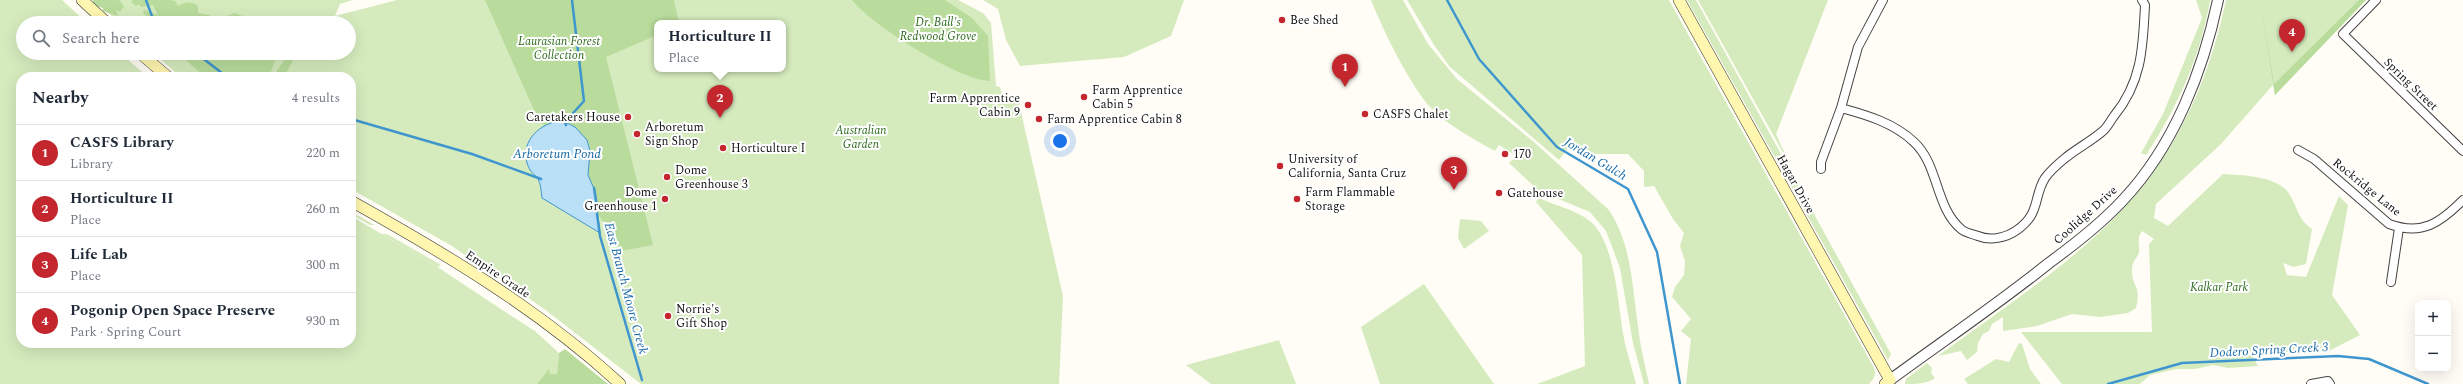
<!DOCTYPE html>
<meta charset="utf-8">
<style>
body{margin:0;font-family:Spectral,serif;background:#f2f2f3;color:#1f2937}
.controls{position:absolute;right:12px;bottom:12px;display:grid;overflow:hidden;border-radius:8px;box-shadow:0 4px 16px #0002}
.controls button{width:36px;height:36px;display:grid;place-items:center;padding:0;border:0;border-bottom:1px solid #e0e1e3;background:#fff;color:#1f2937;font:20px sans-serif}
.you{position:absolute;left:1060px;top:141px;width:14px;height:14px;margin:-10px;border:3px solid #fff;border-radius:50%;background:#1a73e8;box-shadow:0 0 0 6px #1a73e833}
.badge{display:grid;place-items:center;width:26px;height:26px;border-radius:50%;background:#c4262e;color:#fff;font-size:13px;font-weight:700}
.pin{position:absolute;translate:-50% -33px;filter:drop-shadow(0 1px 2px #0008)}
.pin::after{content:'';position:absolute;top:21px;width:14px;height:12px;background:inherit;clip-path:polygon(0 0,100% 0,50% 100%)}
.popup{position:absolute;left:654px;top:20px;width:132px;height:52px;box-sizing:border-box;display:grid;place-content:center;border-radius:8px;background:#fff;filter:drop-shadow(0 1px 3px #0005);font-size:13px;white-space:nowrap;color:#747a83}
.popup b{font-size:15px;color:#1f2937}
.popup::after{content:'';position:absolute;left:50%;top:100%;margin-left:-8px;border:8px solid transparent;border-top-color:#fff}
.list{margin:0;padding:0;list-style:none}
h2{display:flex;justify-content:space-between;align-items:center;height:52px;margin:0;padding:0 16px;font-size:17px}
h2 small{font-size:13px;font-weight:400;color:#747a83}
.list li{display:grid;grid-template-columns:26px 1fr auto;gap:12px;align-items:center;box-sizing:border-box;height:56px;padding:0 16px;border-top:1px solid #e0e1e3}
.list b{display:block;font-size:15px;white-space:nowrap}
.list p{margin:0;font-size:13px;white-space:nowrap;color:#747a83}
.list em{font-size:13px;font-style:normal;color:#747a83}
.icon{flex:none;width:22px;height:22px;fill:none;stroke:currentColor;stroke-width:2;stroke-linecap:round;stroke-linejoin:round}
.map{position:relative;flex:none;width:2463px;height:384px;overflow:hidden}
.search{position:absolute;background:#fff;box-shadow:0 4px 16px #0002;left:16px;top:16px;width:340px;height:44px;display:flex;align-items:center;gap:10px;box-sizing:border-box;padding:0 14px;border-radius:22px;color:#747a83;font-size:15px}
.panel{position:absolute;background:#fff;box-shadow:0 4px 16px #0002;left:16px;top:72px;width:340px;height:276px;border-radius:16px}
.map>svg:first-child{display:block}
.green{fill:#d5ebbd;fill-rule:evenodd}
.forest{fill:#b9dc9c}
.water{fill:#b9e0f7;stroke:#3f96cf}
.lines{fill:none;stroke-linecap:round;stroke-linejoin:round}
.stream{stroke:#3f96cf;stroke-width:2.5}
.minor-casing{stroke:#444;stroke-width:10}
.tertiary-casing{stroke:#444;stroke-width:12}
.secondary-casing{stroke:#333;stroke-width:12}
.minor{stroke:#fff;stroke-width:8}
.tertiary{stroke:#fff;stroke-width:10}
.secondary{stroke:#fff6b0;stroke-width:11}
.poi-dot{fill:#c4262e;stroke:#fff;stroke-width:1.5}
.labels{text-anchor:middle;stroke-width:4;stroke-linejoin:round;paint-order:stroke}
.poi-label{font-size:12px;fill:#111;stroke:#fff;text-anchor:start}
.park-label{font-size:12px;font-style:italic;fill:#2f6b1f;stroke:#fff}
.street-label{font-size:12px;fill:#111;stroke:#fff}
.water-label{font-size:13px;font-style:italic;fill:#1768a6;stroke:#fff}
</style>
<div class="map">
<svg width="2463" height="384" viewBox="0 0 2463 384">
<rect width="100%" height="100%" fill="#fffdf5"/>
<path class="green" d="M0,0H62L87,23H23V53H120L148,77H21V343H351V216L436,266L510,315L535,331L559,353L557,375L550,374L549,370L537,384H0Z
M95,0H353L340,4L335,16L397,0H958L983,13L991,23L996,86L1000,87L1003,97L1018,99L1063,296L1059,384H641L543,308L452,246L351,189V77H181L153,53H349V23H119ZM657,23H783V69H657Z
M983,0H1184L1171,36L1124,57L1020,66L1006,40L998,9Z
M1371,0H1403L1428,44L1457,79L1535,143L1609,210C1632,245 1632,286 1638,326C1640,346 1645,365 1649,384H1644L1633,343L1620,268L1606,231L1590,212L1539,191L1509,163L1516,156L1499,145L1495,151C1473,139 1449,126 1431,108C1410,86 1382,28 1371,0Z
M1407,0H1669L1873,366C1877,373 1875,378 1869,384H1686L1691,339L1681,331L1691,319L1672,297L1675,287L1684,275L1685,261L1680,246L1684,233L1673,219L1654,186L1644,187V171L1628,154H1589L1568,148L1559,160L1450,67L1434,45Z
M1687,0H1696L1721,45L1891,354L1888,360Z
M1698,0H1828L1776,134L1791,167Z
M2196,0H2210C2201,56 2177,108 2146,155L2141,153L2163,114L2202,18Z
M2226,0H2366L2275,95L2273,85L2221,144L2156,204L2154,218L2168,226L2223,174C2241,175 2275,176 2287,191C2298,205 2296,218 2312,229L2306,264L2294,267L2283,263L2287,275L2306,277L2339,196L2348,205L2332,295L2360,335L2327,352H2250L2258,366L2228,368L2213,365L2195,369H2176L2150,375L2140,384H2062L2021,332H2152L2149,244L2154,239L2142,231C2136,239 2140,244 2139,252C2138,257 2132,262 2132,269C2131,286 2142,285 2136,308L2128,313L2100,317L2072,314L2037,326L2003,331V317L1992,324L1989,331L1983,334L1978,343L1977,352L1967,360L1961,351L1938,356C2008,304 2087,255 2143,186C2186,132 2212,67 2226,0Z
M1539,198C1556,206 1577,210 1591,222C1615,243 1618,304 1623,333C1626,351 1632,367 1636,384H1537L1585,366L1582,255L1536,202Z
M351,212L375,225H370L351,214Z
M1460,219L1481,221L1489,231L1464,249L1458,238Z
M382,234H387L441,265L438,267Z
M1424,284L1494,384H1380L1361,327Z
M1279,340L1296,384H1211L1186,365Z
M2019,343L2022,344L2030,369L2041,384H1968L1964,379L1996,359L2009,362Z
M1927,363L1932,368L1931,373L1935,378C1928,384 1915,384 1905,384L1906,379Z"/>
<path class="forest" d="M93,0H119L124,6L120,12L116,10L118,16L103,11V8L93,5Z
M133,0H170L175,1L178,6C185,2 191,1 198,6V13L209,15L216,20L235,13L260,23H146L144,21L148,18L143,13L144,10L158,15L153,5L141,7L139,4L136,6L131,2Z
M485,0H674L679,23H657V35L606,57L653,245L621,251L533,108Z
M852,0H945L972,18L988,36L990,81C960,81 870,24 852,0Z
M2260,0L2274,84L2359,0H2366L2275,95Z
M178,53H283L276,57L270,75H274L289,53H297L284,77H226L220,75L205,77Z
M565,349L608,384H537L549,369L550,374H557L559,353Z"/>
<path class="water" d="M554,122H565L575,127L587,140L590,151L588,175L595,191L600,233L542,198C541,192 541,184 538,179C536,176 532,173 530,170C518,148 533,128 554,122Z"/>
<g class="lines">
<path class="stream" d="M146,0L153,19L158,23
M1447,0L1479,59L1557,147L1628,189L1657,252L1680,384
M196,53L227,77
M351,119L472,154L541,179
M566,125L565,122L584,101L572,0
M594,188L597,207
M597,214L600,236L642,380
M2108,384L2182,363L2338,356L2369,359L2428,384"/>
<defs>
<path id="minor" d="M2376,0L2343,34L2463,151
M1841,108C1867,115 1894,123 1914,142C1939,165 1935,207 1961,229C1965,233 1973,234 1978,236C1990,241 2006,238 2017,230C2041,213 2033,197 2045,178C2050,171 2058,164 2064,159C2077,148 2092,141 2104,130C2108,126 2111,120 2114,116C2142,82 2143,47 2145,5L2142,0
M2298,150L2314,159L2389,224C2422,236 2440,223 2463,200
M1821,169V162L1841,108L1858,47L1883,0
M2391,282L2399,228
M2311,384L2328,381L2330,384"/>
<path id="tertiary" d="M1890,380C1943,341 1998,304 2049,263C2075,244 2101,224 2123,200C2174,146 2203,71 2218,0"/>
<path id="secondary" d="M82,0L107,23
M1679,0L1890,380L1885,384
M140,53L168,77
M351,201C446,254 540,310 620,384"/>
</defs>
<use href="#minor" class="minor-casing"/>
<use href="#tertiary" class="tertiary-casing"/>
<use href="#secondary" class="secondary-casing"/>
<use href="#minor" class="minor"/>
<use href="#tertiary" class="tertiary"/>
<use href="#secondary" class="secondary"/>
</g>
<g class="poi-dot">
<circle cx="1282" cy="20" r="4"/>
<circle cx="1084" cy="97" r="4"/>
<circle cx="1028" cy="105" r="4"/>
<circle cx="1365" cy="114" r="4"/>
<circle cx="628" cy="117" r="4"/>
<circle cx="1039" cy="119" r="4"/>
<circle cx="637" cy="134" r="4"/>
<circle cx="723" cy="148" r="4"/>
<circle cx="1505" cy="154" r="4"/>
<circle cx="1280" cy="166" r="4"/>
<circle cx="667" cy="177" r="4"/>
<circle cx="1499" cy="193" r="4"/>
<circle cx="665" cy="199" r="4"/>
<circle cx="1297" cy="199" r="4"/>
<circle cx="668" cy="316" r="4"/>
</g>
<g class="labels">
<g class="poi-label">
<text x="1290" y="24">Bee Shed</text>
<text x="1092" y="94">Farm Apprentice<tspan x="1092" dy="14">Cabin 5</tspan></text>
<text x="1020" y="102" text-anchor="end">Farm Apprentice<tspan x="1020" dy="14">Cabin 9</tspan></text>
<text x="1373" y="118">CASFS Chalet</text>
<text x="620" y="121" text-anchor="end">Caretakers House</text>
<text x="1047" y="123">Farm Apprentice Cabin 8</text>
<text x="645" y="131">Arboretum<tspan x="645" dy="14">Sign Shop</tspan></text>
<text x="731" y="152">Horticulture I</text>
<text x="1513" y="158">170</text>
<text x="1288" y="163">University of<tspan x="1288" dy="14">California, Santa Cruz</tspan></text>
<text x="675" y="174">Dome<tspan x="675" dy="14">Greenhouse 3</tspan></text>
<text x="657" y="196" text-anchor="end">Dome<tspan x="657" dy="14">Greenhouse 1</tspan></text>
<text x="1305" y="196">Farm Flammable<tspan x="1305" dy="14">Storage</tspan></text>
<text x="1507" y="197">Gatehouse</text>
<text x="676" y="313">Norrie's<tspan x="676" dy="14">Gift Shop</tspan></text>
</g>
<g class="park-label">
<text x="938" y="26">Dr. Ball's<tspan x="938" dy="14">Redwood Grove</tspan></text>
<text x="559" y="45">Laurasian Forest<tspan x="559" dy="14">Collection</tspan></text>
<text x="861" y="134">Australian<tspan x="861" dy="14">Garden</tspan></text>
<text x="2219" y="291">Kalkar Park</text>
</g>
<g class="street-label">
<text transform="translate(2411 84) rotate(44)" y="4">Spring Street</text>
<text transform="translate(1796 184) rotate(61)" y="4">Hagar Drive</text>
<text transform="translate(2367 187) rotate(39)" y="4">Rockridge Lane</text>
<text transform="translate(2085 215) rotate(-42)" y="4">Coolidge Drive</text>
<text transform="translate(498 274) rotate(34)" y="4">Empire Grade</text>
</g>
<g class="water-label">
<text x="557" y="158">Arboretum Pond</text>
<text transform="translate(1596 158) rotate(31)" y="5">Jordan Gulch</text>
<text transform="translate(627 288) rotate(75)" y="5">East Branch Moore Creek</text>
<text transform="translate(2269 349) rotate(-3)" y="5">Dodero Spring Creek 3</text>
</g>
</g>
</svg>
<div class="controls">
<button>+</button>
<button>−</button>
</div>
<div class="you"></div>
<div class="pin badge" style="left:1345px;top:87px">1</div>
<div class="pin badge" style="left:720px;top:118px">2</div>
<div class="popup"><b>Horticulture II</b>Place</div>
<div class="pin badge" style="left:1454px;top:190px">3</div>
<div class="pin badge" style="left:2292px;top:52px">4</div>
<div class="search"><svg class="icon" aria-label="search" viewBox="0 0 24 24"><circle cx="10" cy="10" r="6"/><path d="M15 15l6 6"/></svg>Search here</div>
<section class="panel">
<h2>Nearby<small>4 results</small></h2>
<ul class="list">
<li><span class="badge">1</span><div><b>CASFS Library</b><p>Library</p></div><em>220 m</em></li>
<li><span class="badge">2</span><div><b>Horticulture II</b><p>Place</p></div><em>260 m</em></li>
<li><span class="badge">3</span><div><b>Life Lab</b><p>Place</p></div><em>300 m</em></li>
<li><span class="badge">4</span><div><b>Pogonip Open Space Preserve</b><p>Park · Spring Court</p></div><em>930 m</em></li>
</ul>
</section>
</div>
